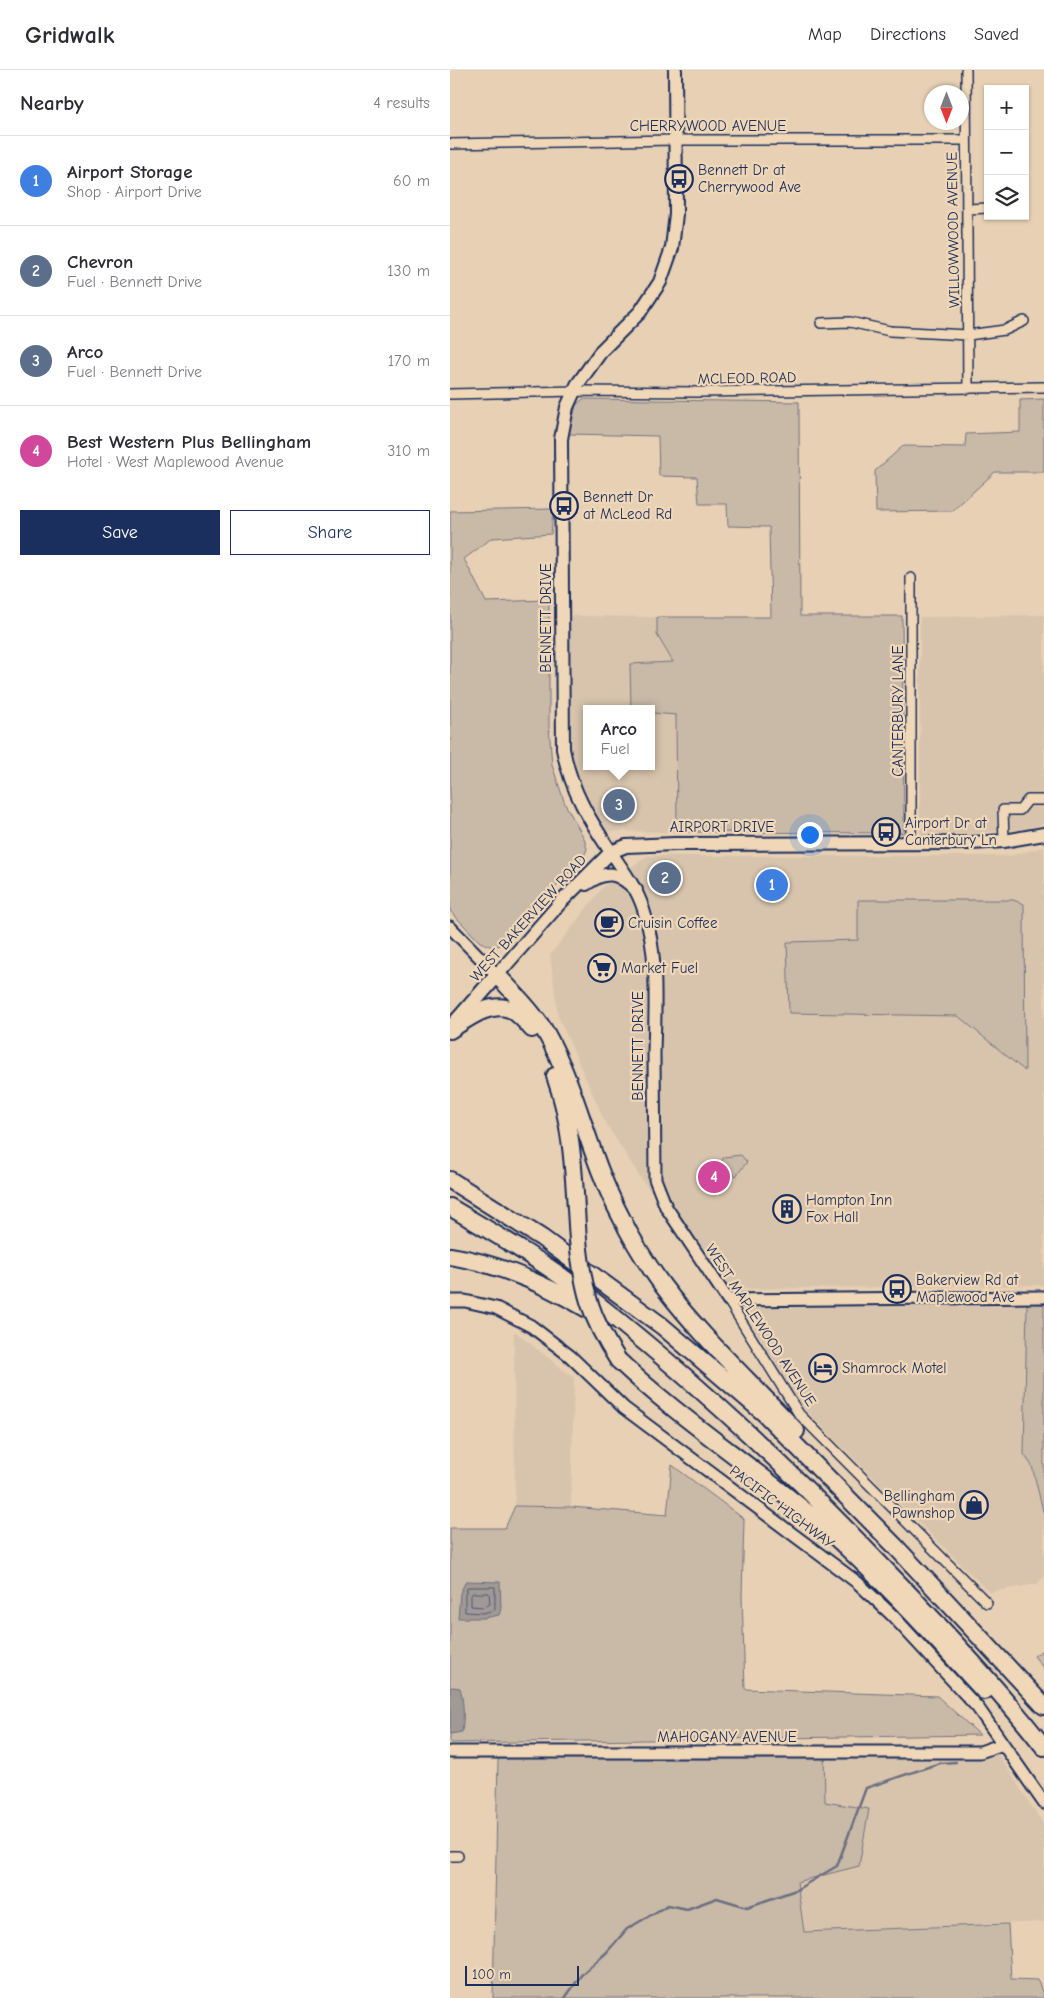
<!DOCTYPE html>
<meta charset="utf-8">
<style>
body{margin:0;font-family:"Comic Neue",sans-serif;background:#f7f7f7;color:#2b2b33}
.controls{position:absolute;right:15px;top:15px;display:grid;overflow:hidden;border-radius:0px;box-shadow:0 1px 4px #0004}
.controls button{width:45px;height:45px;display:grid;place-items:center;padding:0;border:0;border-bottom:1px solid #e1e1e2;background:#fff;color:#2b2b33;font:25px sans-serif}
.compass{position:absolute;left:474px;top:15px;width:45px;height:45px;border-radius:50%;background:#fff;box-shadow:0 1px 4px #0004;rotate:180deg}
.scale{position:absolute;left:15px;bottom:12px;width:114px;box-sizing:border-box;padding-left:5px;border:2px solid #1b2f5e;border-top:0;font-size:14px;line-height:18px;white-space:nowrap;color:#1b2f5e;-webkit-text-stroke:4px #efd7b7;paint-order:stroke}
.you{position:absolute;left:359px;top:764px;width:18px;height:18px;margin:-12px;border:4px solid #fff;border-radius:50%;background:#1a73e8;box-shadow:0 0 0 8px #1a73e833}
.badge{display:grid;place-items:center;width:32px;height:32px;border-radius:50%;background:#1b2f5e;color:#fff;font-size:16px;font-weight:700}
.pin{position:absolute;translate:-50% -50%;border:2px solid #fff;box-shadow:0 1px 5px #0006}
.popup{position:absolute;left:133px;top:635px;width:72px;height:65px;box-sizing:border-box;display:grid;place-content:center;border-radius:0px;background:#fff;filter:drop-shadow(0 1px 4px #0005);font-size:16px;white-space:nowrap;color:#7c7c81}
.popup b{font-size:19px;color:#2b2b33}
.popup::after{content:'';position:absolute;left:50%;top:100%;margin-left:-10px;border:10px solid transparent;border-top-color:#fff}
.list{margin:0;padding:0;list-style:none}
h2{display:flex;justify-content:space-between;align-items:center;height:65px;margin:0;padding:0 20px;font-size:21px}
h2 small{font-size:16px;font-weight:400;color:#7c7c81}
.list li{display:grid;grid-template-columns:32px 1fr auto;gap:15px;align-items:center;box-sizing:border-box;height:90px;padding:0 20px;border-top:1px solid #e1e1e2}
.list b{display:block;font-size:19px;white-space:nowrap}
.list p{margin:0;font-size:16px;white-space:nowrap;color:#7c7c81}
.list em{font-size:16px;font-style:normal;color:#7c7c81}
.actions{display:flex;gap:10px;padding:15px 20px}
.actions a{flex:1;padding:11px 0;border:1px solid #1b2f5e;border-radius:0px;text-align:center;font-size:18px;color:#1b2f5e}
.actions .main{background:#1b2f5e;color:#fff}
.icon{flex:none;width:28px;height:28px;fill:none;stroke:currentColor;stroke-width:2;stroke-linecap:round;stroke-linejoin:round}
.map{position:relative;flex:none;width:594px;height:1928px;overflow:hidden}
header{display:flex;align-items:center;gap:30px;box-sizing:border-box;height:70px;padding:0 25px;background:#fff;border-bottom:1px solid #e1e1e2}
header strong{font-size:24px}
nav{display:flex;gap:28px;margin-inline-start:auto;font-size:18px}
main{display:flex}
aside{flex:1;background:#fff}
.map>svg:first-child{display:block}
.built{fill:#d8c4ad;fill-rule:evenodd}
.green{fill:#c9b9a7;stroke:#727482}
.water{fill:#a09996;stroke:#6b6f80}
.lines{fill:none;stroke-linecap:round;stroke-linejoin:round}
.shore{stroke:#505974;stroke-width:1}
.stream{stroke:#6b6f80;stroke-width:2.5}
.minor-casing{stroke:#1b2f5e;stroke-width:12}
.tertiary-casing{stroke:#1b2f5e;stroke-width:15}
.secondary-casing{stroke:#1b2f5e;stroke-width:16}
.primary-casing{stroke:#1b2f5e;stroke-width:18}
.motorway-casing{stroke:#1b2f5e;stroke-width:20}
.minor{stroke:#efd7b7;stroke-width:9}
.tertiary{stroke:#efd7b7;stroke-width:11}
.secondary{stroke:#efd7b7;stroke-width:12}
.primary{stroke:#efd7b7;stroke-width:14}
.motorway{stroke:#efd7b7;stroke-width:16}
.motorway-bridge-casing{stroke:#1b2f5e;stroke-width:20;stroke-linecap:butt}
.motorway-bridge{stroke:#efd7b7;stroke-width:16}
.labels{text-anchor:middle;stroke-width:4.5;stroke-linejoin:round;paint-order:stroke}
.street-label{font-size:15px;fill:#1b2f5e;stroke:#efd7b7}
.poi-label{font-size:15px;fill:#1b2f5e;stroke:#efd7b7;text-anchor:start}
</style>
<header>
<strong>Gridwalk</strong>
<nav><a>Map</a><a>Directions</a><a>Saved</a></nav>
</header>
<main>
<aside>
<h2>Nearby<small>4 results</small></h2>
<ul class="list">
<li><span class="badge" style="background:#3f7fe0">1</span><div><b>Airport Storage</b><p>Shop · Airport Drive</p></div><em>60 m</em></li>
<li><span class="badge" style="background:#5c6f8a">2</span><div><b>Chevron</b><p>Fuel · Bennett Drive</p></div><em>130 m</em></li>
<li><span class="badge" style="background:#5c6f8a">3</span><div><b>Arco</b><p>Fuel · Bennett Drive</p></div><em>170 m</em></li>
<li><span class="badge" style="background:#d1479c">4</span><div><b>Best Western Plus Bellingham</b><p>Hotel · West Maplewood Avenue</p></div><em>310 m</em></li>
</ul>
<div class="actions"><a class="main">Save</a><a>Share</a></div>
</aside>
<div class="map">
<svg width="594" height="1928" viewBox="0 0 594 1928">
<rect width="100%" height="100%" fill="#e7d0b3"/>
<filter id="ink" filterUnits="userSpaceOnUse"><feTurbulence type="fractalNoise" baseFrequency=".02" numOctaves="2"/><feDisplacementMap in="SourceGraphic" scale="10" xChannelSelector="R" yChannelSelector="G"/><feConvolveMatrix kernelMatrix="1 2 1 2 8 2 1 2 1" color-interpolation-filters="sRGB"/></filter>
<g filter="url(#ink)">
<path class="built" d="M594,545V754L578,759L521,764H470V547Z
M118,546L207,547V565L223,592L180,594L181,639H136V696H202V643L226,645L227,762L159,761L150,754L123,696L119,675Z
M594,777V1215L279,1219L192,1110L155,1052L108,946L100,885L153,817L197,786H559ZM574,834L575,1001L508,946L339,943L337,872L408,870Z
M577,1233L574,1384L582,1396L594,1445V1507L587,1514L539,1522L360,1345L346,1329L296,1243L300,1236Z
M64,1261L124,1308L121,1437L65,1436Z
M374,1680L546,1681L594,1755V1852L354,1862L347,1812L409,1795L375,1732Z"/>
<path class="green" d="M133,329L349,332L350,546H452L454,763L227,762L226,645L202,643V639H181L180,594L223,592L207,565V547H321L319,457L278,456L277,434H249L247,407L209,406L208,366L119,364L126,335Z
M594,329V402H545L502,441L426,442L425,401L453,376L515,377L516,364L570,362V330Z
M103,439L101,464L42,468L14,489L36,532L99,530V657L102,695L115,734L134,768L137,779L134,786L54,874L42,877L30,872L0,841V441Z
M408,830H563L574,834L575,1001L508,946L339,943L337,872L408,870Z
M291,1085L297,1092L286,1106L269,1096L274,1087Z
M577,1233L594,1234V1445L582,1396L574,1384Z
M222,1395L294,1449L292,1526L295,1619L487,1626L530,1665L0,1673V1458H55L65,1436L121,1437L217,1445Z
M594,1579V1599L584,1586Z
M374,1680L375,1732L419,1739L409,1796L347,1812L354,1862L558,1854L561,1909L588,1910L594,1928H43L48,1689Z"/>
<path class="water" d="M16,1511L50,1512L51,1538L49,1545L34,1548H8L10,1523Z
M2,1617L10,1618C14,1631 14,1649 12,1662L0,1664V1618Z"/>
<g class="lines">
<path class="shore" d="M18,1517H45V1540L33,1543L15,1542V1525Z
M23,1523H39L40,1534L33,1537L21,1536V1526Z"/>
<path class="stream" d="M115,1928L132,1904L156,1883L177,1859L218,1835L237,1839L267,1828L297,1837L346,1820L387,1796L416,1718L490,1693L506,1692"/>
<defs>
<path id="minor" d="M516,0L518,319
M0,74L225,70H516
M517,139L538,138
M371,253L400,252L440,261L518,265L555,260L574,251
M0,324L125,321L249,322L594,317
M554,771L553,740H570L578,730H594
M461,773V508
M278,1230L349,1344L537,1533
M0,1786H8"/>
<path id="tertiary" d="M161,782C173,800 186,817 193,838C209,885 205,936 204,984C204,1026 205,1068 205,1109L216,1137L278,1230L594,1227
M0,857L47,905
M0,1231H15L46,1238L81,1256L120,1286L174,1338L408,1513L442,1545L528,1638L594,1733
M0,1682H530L553,1674"/>
<path id="secondary" d="M161,782C138,748 121,720 113,679L111,369L117,337L127,315L152,280L190,242L210,212L222,178L226,144L225,0
M136,814C157,799 168,802 186,820
M47,905L110,833L161,782L176,776L225,774L521,773L554,771L594,764"/>
<path id="primary" d="M5,953L47,905"/>
<path id="motorway" d="M47,905C64,923 83,942 96,963C128,1020 139,1087 170,1145C182,1170 197,1194 213,1216C252,1268 302,1313 346,1361
M0,960C17,949 41,930 62,940C70,945 76,952 82,959
M105,1006C124,1058 124,1116 128,1170
M0,1110L92,1168L212,1256L315,1344L445,1476L594,1636
M0,1137C40,1161 86,1187 123,1215C233,1299 334,1393 429,1493C487,1552 543,1612 594,1677
M0,1186C52,1194 99,1216 144,1243
M168,1290C234,1353 313,1402 382,1464C436,1513 485,1568 534,1621"/>
</defs>
<use href="#minor" class="minor-casing"/>
<use href="#tertiary" class="tertiary-casing"/>
<use href="#secondary" class="secondary-casing"/>
<use href="#primary" class="primary-casing"/>
<use href="#motorway" class="motorway-casing"/>
<use href="#minor" class="minor"/>
<use href="#tertiary" class="tertiary"/>
<use href="#secondary" class="secondary"/>
<use href="#primary" class="primary"/>
<use href="#motorway" class="motorway"/>
<defs>
<path id="motorway-bridge" d="M128,1170C133,1220 140,1247 168,1290"/>
</defs>
<use href="#motorway-bridge" class="motorway-bridge-casing"/>
<use href="#motorway-bridge" class="motorway-bridge"/>
</g>
</g>
<defs>
<symbol id="bus-ring" viewBox="-11 -11 22 22"><circle r="9.5" fill="#efd7b7" stroke="#1b2f5e" stroke-width="1.5"/><path d="M-5-6H5V4H4V6H2V4H-2V6H-4V4H-5ZM-3.5-4V0h7V-4ZM-3.5 1.2v1.5H-2V1.2ZM2 1.2v1.5H3.5V1.2Z" fill="#1b2f5e"/></symbol>
<symbol id="cafe-ring" viewBox="-11 -11 22 22"><circle r="9.5" fill="#efd7b7" stroke="#1b2f5e" stroke-width="1.5"/><path d="M-5.5-4.5H6V0H3Q3 3.5 0 3.5H-2.5Q-5.5 3.5-5.5 0ZM3-3.2v2h1.7v-2ZM-6 4.5H4V6H-6Z" fill="#1b2f5e"/></symbol>
<symbol id="supermarket-ring" viewBox="-11 -11 22 22"><circle r="9.5" fill="#efd7b7" stroke="#1b2f5e" stroke-width="1.5"/><path d="M-6-5.5h2.5l.6 2H6L4.5 2H-2.5L-4.4-4H-6ZM-1.5 3.2a1.3 1.3 0 1 0 .1 0ZM3 3.2a1.3 1.3 0 1 0 .1 0Z" fill="#1b2f5e"/></symbol>
<symbol id="building-ring" viewBox="-11 -11 22 22"><circle r="9.5" fill="#efd7b7" stroke="#1b2f5e" stroke-width="1.5"/><path d="M-4-6H4V6H1V3H-1V6H-4ZM-2.5-4.3h1.7v1.8h-1.7ZM.8-4.3h1.7v1.8H.8ZM-2.5-1h1.7V.8h-1.7ZM.8-1h1.7V.8H.8Z" fill="#1b2f5e"/></symbol>
<symbol id="hotel-ring" viewBox="-11 -11 22 22"><circle r="9.5" fill="#efd7b7" stroke="#1b2f5e" stroke-width="1.5"/><path d="M-6-4.5h1.5V1H6V5H4.5V3h-9V5H-6ZM-4 0a1.8 1.8 0 1 1 3.6 0ZM.5 0V-2.5h3Q6-2.5 6 0Z" fill="#1b2f5e"/></symbol>
<symbol id="shop-ring" viewBox="-11 -11 22 22"><circle r="9.5" fill="#efd7b7" stroke="#1b2f5e" stroke-width="1.5"/><path d="M-5-2.5h2.3a2.7 3.5 0 0 1 5.4 0H5L5.5 6h-11ZM-1.5-2.5h3a1.5 2.3 0 0 0-3 0Z" fill="#1b2f5e"/></symbol>
</defs>
<g fill-rule="evenodd">
<use href="#bus-ring" x="213" y="93" width="32" height="32"/>
<use href="#bus-ring" x="98" y="420" width="32" height="32"/>
<use href="#bus-ring" x="420" y="746" width="32" height="32"/>
<use href="#cafe-ring" x="143" y="837" width="32" height="32"/>
<use href="#supermarket-ring" x="136" y="882" width="32" height="32"/>
<use href="#building-ring" x="321" y="1123" width="32" height="32"/>
<use href="#bus-ring" x="431" y="1203" width="32" height="32"/>
<use href="#hotel-ring" x="357" y="1282" width="32" height="32"/>
<use href="#shop-ring" x="508" y="1419" width="32" height="32"/>
</g>
<g class="labels">
<g class="street-label">
<text x="258" y="61">CHERRYWOOD AVENUE</text>
<text transform="translate(503 160) rotate(-91)" y="5">WILLOWWOOD AVENUE</text>
<text transform="translate(297 308) rotate(-1)" y="5">MCLEOD ROAD</text>
<text transform="translate(96 548) rotate(-90)" y="5">BENNETT DRIVE</text>
<text transform="translate(448 641) rotate(-90)" y="5">CANTERBURY LANE</text>
<text x="272" y="762">AIRPORT DRIVE</text>
<text transform="translate(78 848) rotate(-48)" y="5">WEST BAKERVIEW ROAD</text>
<text transform="translate(188 976) rotate(-90)" y="5">BENNETT DRIVE</text>
<text transform="translate(311 1255) rotate(57)" y="5">WEST MAPLEWOOD AVENUE</text>
<text transform="translate(332 1437) rotate(37)" y="5">PACIFIC HIGHWAY</text>
<text x="277" y="1672">MAHOGANY AVENUE</text>
</g>
<g class="poi-label">
<text x="248" y="105">Bennett Dr at<tspan x="248" dy="17">Cherrywood Ave</tspan></text>
<text x="133" y="432">Bennett Dr<tspan x="133" dy="17">at McLeod Rd</tspan></text>
<text x="455" y="758">Airport Dr at<tspan x="455" dy="17">Canterbury Ln</tspan></text>
<text x="178" y="858">Cruisin Coffee</text>
<text x="171" y="903">Market Fuel</text>
<text x="356" y="1135">Hampton Inn<tspan x="356" dy="17">Fox Hall</tspan></text>
<text x="466" y="1215">Bakerview Rd at<tspan x="466" dy="17">Maplewood Ave</tspan></text>
<text x="392" y="1303">Shamrock Motel</text>
<text x="505" y="1431" text-anchor="end">Bellingham<tspan x="505" dy="17">Pawnshop</tspan></text>
</g>
</g>
</svg>
<div class="controls">
<button>+</button>
<button>−</button>
<button><svg class="icon" aria-label="layers" viewBox="0 0 24 24"><path d="M12 4l9 5-9 5-9-5zM3 14l9 5 9-5"/></svg></button>
</div>
<svg class="compass" viewBox="-18 -18 36 36"><path d="M0-13l5 13h-10z" fill="#e53935"/><path d="M0 13l5-13h-10z" fill="#7c7c81"/></svg>
<div class="scale">100 m</div>
<div class="you"></div>
<div class="pin badge" style="left:322px;top:815px;background:#3f7fe0">1</div>
<div class="pin badge" style="left:215px;top:808px;background:#5c6f8a">2</div>
<div class="pin badge" style="left:169px;top:735px;background:#5c6f8a">3</div>
<div class="popup"><b>Arco</b>Fuel</div>
<div class="pin badge" style="left:264px;top:1107px;background:#d1479c">4</div>
</div>
</main>
